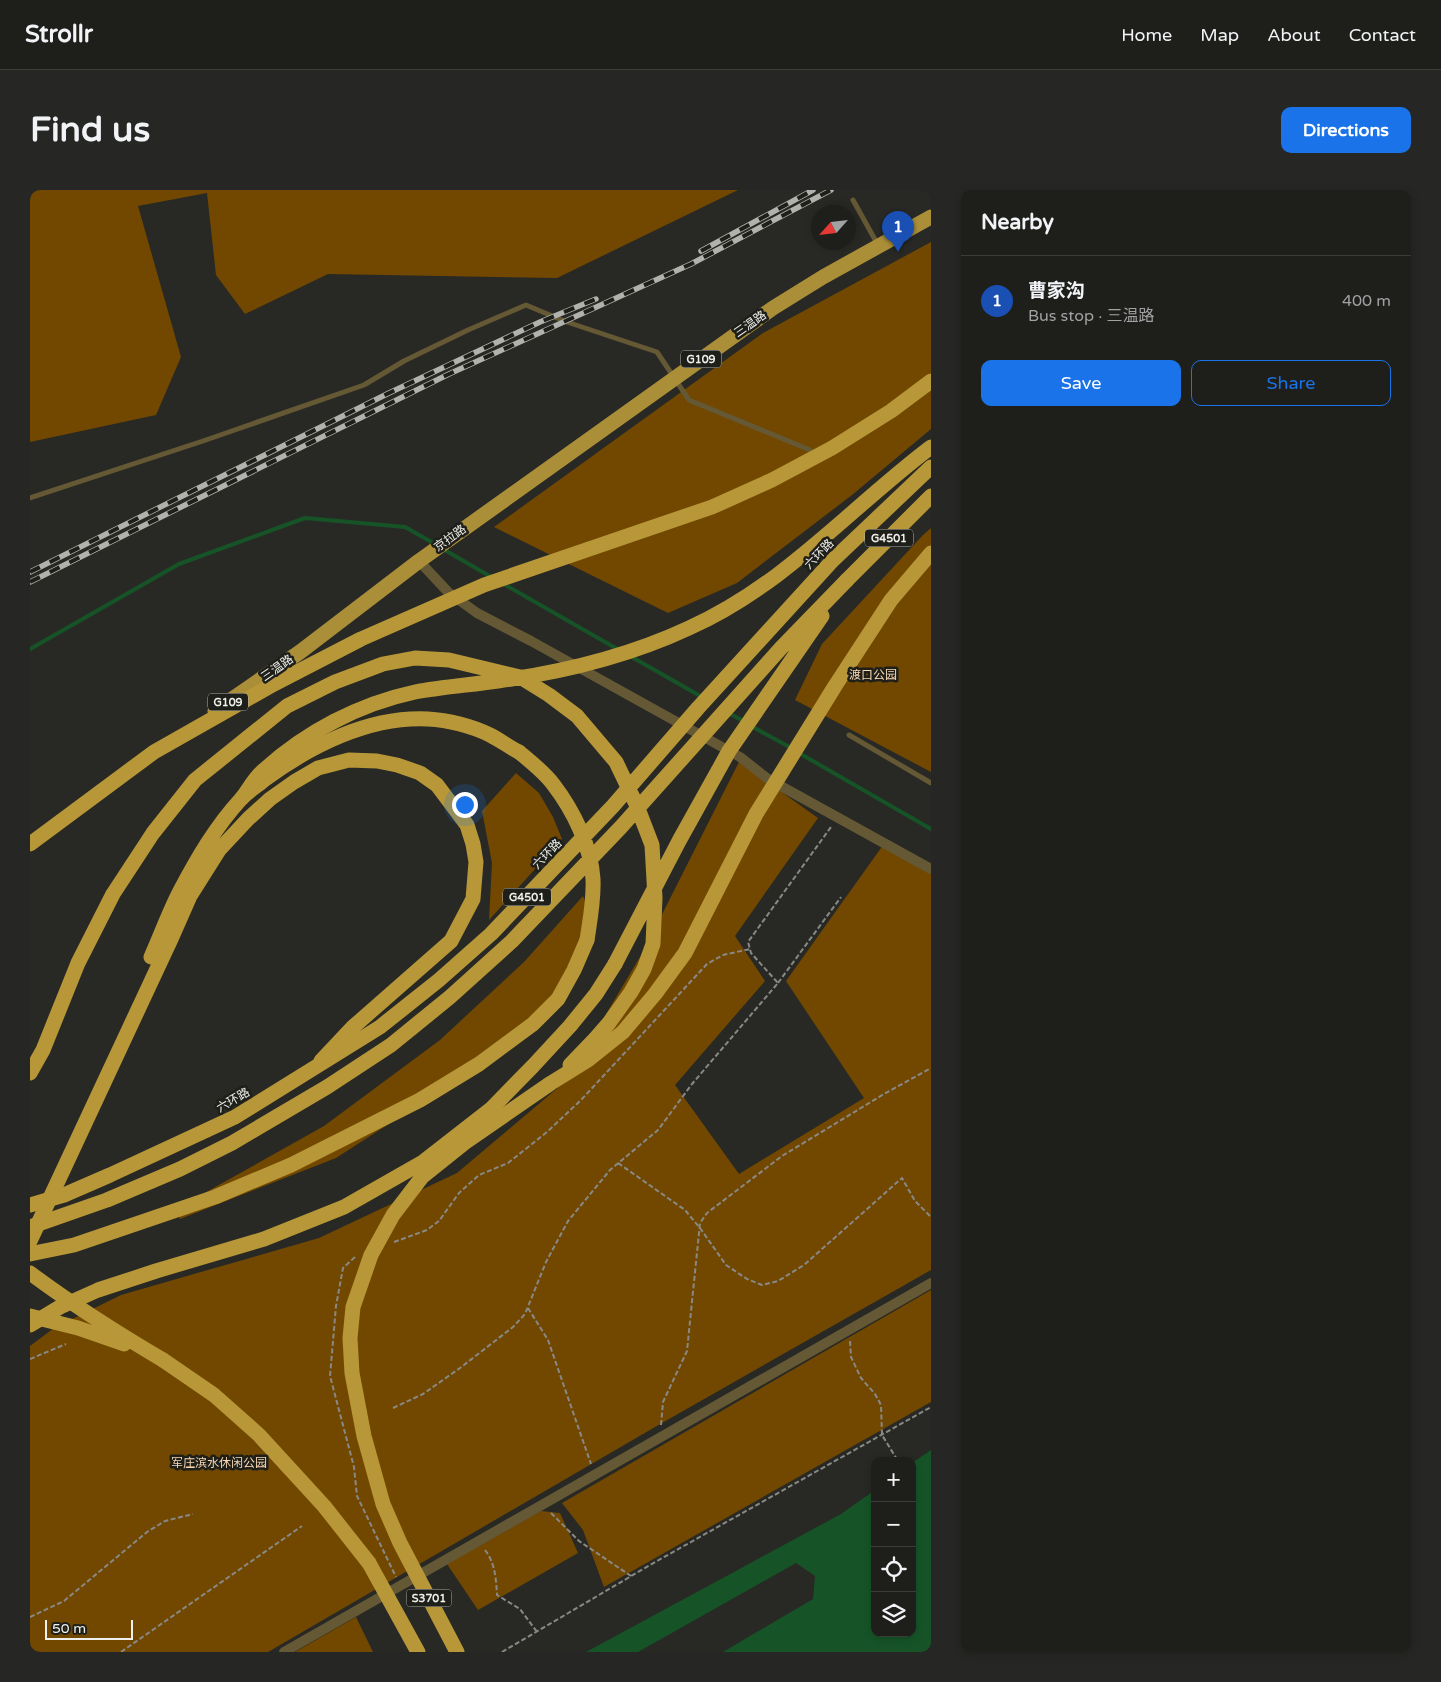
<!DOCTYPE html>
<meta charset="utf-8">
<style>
body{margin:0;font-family:"Varela Round","Noto Sans SC",sans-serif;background:#262724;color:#f1f3f6}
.controls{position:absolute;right:15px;bottom:15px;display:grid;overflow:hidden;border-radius:10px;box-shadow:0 2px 8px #0003}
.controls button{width:45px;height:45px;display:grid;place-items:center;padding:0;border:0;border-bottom:1px solid #3c3d3a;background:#1e1f1b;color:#f1f3f6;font:25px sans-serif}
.compass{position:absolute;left:781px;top:15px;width:45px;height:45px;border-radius:50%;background:#1e1f1b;box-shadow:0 2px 8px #0003;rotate:243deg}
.scale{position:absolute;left:15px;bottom:12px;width:88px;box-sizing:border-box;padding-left:5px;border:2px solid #efefec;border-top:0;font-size:14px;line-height:18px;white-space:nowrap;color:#efefec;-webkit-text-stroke:4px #1f1f1a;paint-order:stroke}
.you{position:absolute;left:434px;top:614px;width:18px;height:18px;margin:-12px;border:4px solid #fff;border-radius:50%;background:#1a73e8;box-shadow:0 0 0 8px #1a73e833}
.badge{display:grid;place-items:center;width:32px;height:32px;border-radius:50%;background:#1a73e8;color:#fff;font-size:16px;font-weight:700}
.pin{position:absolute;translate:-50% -41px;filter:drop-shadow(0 1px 2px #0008)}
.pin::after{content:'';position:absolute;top:26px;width:18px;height:15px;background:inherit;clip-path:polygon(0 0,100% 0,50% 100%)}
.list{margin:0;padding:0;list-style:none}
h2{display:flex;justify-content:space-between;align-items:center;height:65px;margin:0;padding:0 20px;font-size:21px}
h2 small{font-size:16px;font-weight:400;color:#a1a2a3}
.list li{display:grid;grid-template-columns:32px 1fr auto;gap:15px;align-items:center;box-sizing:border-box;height:90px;padding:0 20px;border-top:1px solid #3c3d3a}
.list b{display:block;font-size:19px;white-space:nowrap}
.list p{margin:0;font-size:16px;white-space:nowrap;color:#a1a2a3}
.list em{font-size:16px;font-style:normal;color:#a1a2a3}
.actions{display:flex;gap:10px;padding:15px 20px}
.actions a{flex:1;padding:11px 0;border:1px solid #1a73e8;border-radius:10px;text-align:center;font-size:18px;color:#1a73e8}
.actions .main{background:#1a73e8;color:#fff}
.icon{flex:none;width:28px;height:28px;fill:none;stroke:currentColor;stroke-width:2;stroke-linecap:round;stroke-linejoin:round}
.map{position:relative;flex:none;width:901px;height:1462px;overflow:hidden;border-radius:10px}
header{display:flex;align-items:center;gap:30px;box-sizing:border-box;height:70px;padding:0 25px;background:#1e1f1b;border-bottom:1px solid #3c3d3a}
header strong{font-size:24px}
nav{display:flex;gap:28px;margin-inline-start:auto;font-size:18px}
.intro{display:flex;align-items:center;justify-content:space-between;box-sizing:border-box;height:120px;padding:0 30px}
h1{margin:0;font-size:35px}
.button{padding:12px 22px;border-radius:10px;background:#1a73e8;color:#fff;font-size:18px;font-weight:700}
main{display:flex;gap:30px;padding:0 30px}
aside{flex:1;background:#1e1f1b;border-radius:10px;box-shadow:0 2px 8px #0003}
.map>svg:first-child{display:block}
.forest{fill:#724800}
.water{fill:#165428}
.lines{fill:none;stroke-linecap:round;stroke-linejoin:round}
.stream{stroke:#165428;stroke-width:4}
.path{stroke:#888985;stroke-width:2;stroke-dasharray:5 2.5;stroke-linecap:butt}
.service{stroke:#645835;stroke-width:5}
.minor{stroke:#645835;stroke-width:10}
.trunk{stroke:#ab8e38;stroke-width:15}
.motorway{stroke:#b79737;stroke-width:15}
.rail-casing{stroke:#b1b1ad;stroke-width:5.5}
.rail{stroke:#1f1f1a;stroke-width:4;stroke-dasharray:11;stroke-linecap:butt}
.motorway-bridge{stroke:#b79737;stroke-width:15}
.labels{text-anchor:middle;stroke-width:5;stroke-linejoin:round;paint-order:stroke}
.shield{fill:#1f1f1a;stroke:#b1b1ad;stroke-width:1}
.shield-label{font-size:11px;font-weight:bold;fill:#efefec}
.street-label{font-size:12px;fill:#efefec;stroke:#1f1f1a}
.park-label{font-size:12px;fill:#f8d8b4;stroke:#1f1f1a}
</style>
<header>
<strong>Strollr</strong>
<nav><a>Home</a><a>Map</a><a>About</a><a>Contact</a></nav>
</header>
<div class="intro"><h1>Find us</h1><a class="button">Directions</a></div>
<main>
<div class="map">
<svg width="901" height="1462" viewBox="0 0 901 1462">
<rect width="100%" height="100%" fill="#282924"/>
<path class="forest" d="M0,0H708L527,88L298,84L215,124L186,85L177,3L108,16L151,167L126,225L0,252Z
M901,52V239L822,305L707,393L638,423L464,337L733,143Z
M901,338V582L765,510L792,454L893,345Z
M709,572L788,628L705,746L735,791L645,895L709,984L834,908L756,791L856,651L901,675V1080L632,1233L238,1462H0V1156L24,1138L91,1105L289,1048L427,983L537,890L614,760Z
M486,583L509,603L523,627L532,649L459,730L462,673L452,621Z
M553,706L557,717L555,761L494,847L306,968L150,1029L146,1019L294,936L410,850L494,772Z
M901,1100V1212L574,1397L553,1340L532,1313Z
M511,1321L530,1323L548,1363L448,1420L417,1374Z
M326,1427L343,1462H265Z"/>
<path class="water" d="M901,1260V1462H693L783,1409L785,1386L766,1373L608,1462H556L811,1324L845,1300V1443H882V1273Z"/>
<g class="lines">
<path class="stream" d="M413,359L463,388
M472,393L589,460
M0,459L149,374L275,328L375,337L405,354
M600,466L672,507
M697,522L715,532
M721,536L763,559
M769,563L901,639"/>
<path class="path" d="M748,793L811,707
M588,973L655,1020L670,1038L696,1075L717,1089L732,1095L748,1091L774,1075L872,988L885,1011L901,1027
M364,1052L397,1040L409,1031L429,1003L449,985L478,973L517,942L551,910L677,774L693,765L720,759
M325,1067L313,1078L306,1116L300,1186L324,1277L327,1306L366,1387
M498,1118L518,1150L561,1274
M820,1151L821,1167L831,1188L845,1204L851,1215L852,1245L868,1271
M0,1169L36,1154
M363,1218L393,1204L430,1178L483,1137L495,1124L516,1072L538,1031L580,980L628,940L662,894L748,793L721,763L718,752L801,637
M631,1235L633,1212L657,1161L670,1033L677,1023L752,966L854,904L901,878
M521,1323L549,1351L601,1386
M455,1360C465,1373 466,1388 467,1405L490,1419L507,1442
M0,1427L34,1411L117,1342L135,1331L163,1324
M91,1462L272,1336
M472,1462L620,1375L901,1217"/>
<path class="service" d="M823,10L848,55
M0,308L173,251L334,195L374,171L438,140L496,115L534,131L627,162L659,210L780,260
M819,545L901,593"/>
<path class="minor" d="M389,371L418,402L447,423L501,451L710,567L738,589L901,679
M254,1462L901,1093"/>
<path class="trunk" d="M185,521L270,462L389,371L743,118L793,87L901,27"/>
<path class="motorway" d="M817,390L901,306
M121,767C131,745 139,722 150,701C167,669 186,636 211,609C217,602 227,596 234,590C280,556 339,526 398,529C418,530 442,536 460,545C470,550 479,557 489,562
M0,1051L141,749L160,706L189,660L218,629L240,609L264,592L288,578L319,570L347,571L367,575L390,583L407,595L437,635L443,654L446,672L443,709L421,751L323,837L291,871
M0,1064L44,1055L185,1007L261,975L390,910L449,874L503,834L528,809L544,780L557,750
M0,1135L30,1117L68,1100L126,1081L234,1049L314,1017L393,972L461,919L503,876L540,836L566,804L585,774
M133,1170L184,1205L229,1245L294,1316L339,1373"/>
<defs>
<path id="rail" d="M671,61L783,0
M0,382L359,203L510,132L566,109
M0,392L419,184L661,74L801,0"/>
</defs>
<use href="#rail" class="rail-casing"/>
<use href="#rail" class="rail"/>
<path class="motorway-bridge" d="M489,562C501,572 514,582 523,594C543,620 561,656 563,689C564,710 560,730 557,750
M212,608C219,599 225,587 234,580C276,542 329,514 385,502C412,497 440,495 468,491C534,482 599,466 659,438C755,395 820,318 901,257
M0,654L124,562L244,494L331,449L454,395L682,317L742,290L802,258L861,221L901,191
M585,774L649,651L699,561L792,426
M0,883L13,860L48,773L83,704L123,643L165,590L257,516L305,492L353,474L385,468L419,470L490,487L519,505L547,526L586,572L607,616L622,655L625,708L623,754L614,779L601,802L579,833L565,849L540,875
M0,1015L34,1005L80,985L205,927L350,837L409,790L461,744L583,616L668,518L803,370L901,277
M0,1037L77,1010L150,979L202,953L297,897L361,855L420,807L482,751L591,637L751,458L817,390
M0,1083C43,1115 87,1143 133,1170
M0,1126L48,1138L94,1154
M339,1373L388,1462
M427,1462L370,1353L353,1314L334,1246L322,1183L320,1148L323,1117L341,1065L363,1025L392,987L437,951L521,893L558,870L593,842L625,804L655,763L726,624L805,496L861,410L901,363"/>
</g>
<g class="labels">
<g class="shield">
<rect x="651" y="160.5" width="40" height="17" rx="4"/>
<rect x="835" y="339.5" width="48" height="17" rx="4"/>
<rect x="178" y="503.5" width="40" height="17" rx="4"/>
<rect x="473" y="698.5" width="48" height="17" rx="4"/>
<rect x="376.5" y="1399.5" width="45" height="17" rx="4"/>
</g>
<g class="shield-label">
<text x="671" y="173">G109</text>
<text x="859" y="352">G4501</text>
<text x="198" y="516">G109</text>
<text x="497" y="711">G4501</text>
<text x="399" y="1412">S3701</text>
</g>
<g class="street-label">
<text transform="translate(720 134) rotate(-35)" y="4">三温路</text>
<text transform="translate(420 348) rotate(-36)" y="4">京拉路</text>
<text transform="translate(789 364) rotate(-46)" y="4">六环路</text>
<text transform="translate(247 478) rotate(-35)" y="4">三温路</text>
<text transform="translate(517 664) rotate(-46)" y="4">六环路</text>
<text transform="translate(203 910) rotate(-30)" y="4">六环路</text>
</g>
<g class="park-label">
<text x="843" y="489">渡口公园</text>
<text x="189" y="1277">军庄滨水休闲公园</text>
</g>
</g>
</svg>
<div class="controls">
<button>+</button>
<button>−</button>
<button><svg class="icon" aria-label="locate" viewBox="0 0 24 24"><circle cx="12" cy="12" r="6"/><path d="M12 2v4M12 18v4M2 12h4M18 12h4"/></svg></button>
<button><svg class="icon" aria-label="layers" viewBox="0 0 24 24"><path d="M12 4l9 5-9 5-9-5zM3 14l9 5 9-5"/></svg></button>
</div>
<svg class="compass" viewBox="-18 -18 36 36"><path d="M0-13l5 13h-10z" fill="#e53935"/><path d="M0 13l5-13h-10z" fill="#a1a2a3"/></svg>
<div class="scale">50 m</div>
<div class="you"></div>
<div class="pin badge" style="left:868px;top:62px;background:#1a4fb4">1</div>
</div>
<aside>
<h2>Nearby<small></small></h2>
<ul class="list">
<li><span class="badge" style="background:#1a4fb4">1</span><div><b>曹家沟</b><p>Bus stop · 三温路</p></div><em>400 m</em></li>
</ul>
<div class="actions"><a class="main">Save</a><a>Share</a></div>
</aside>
</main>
